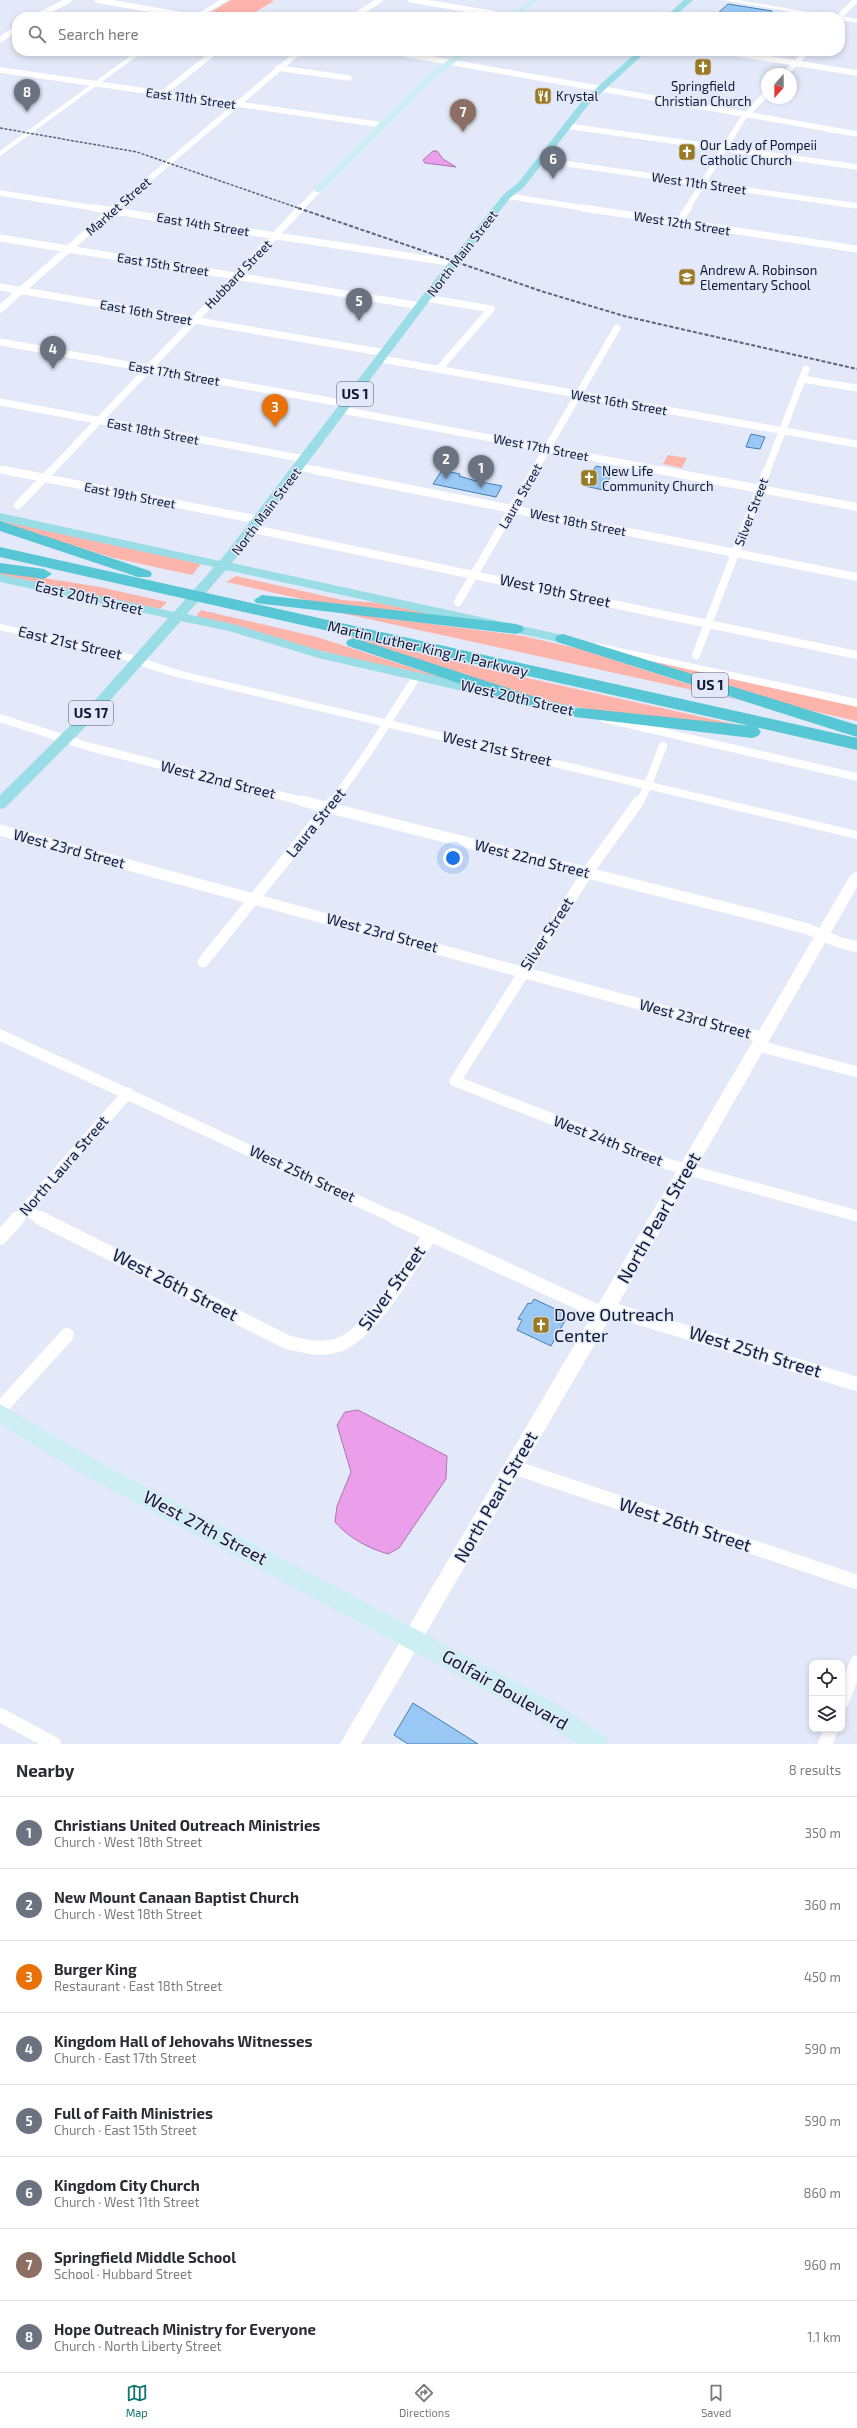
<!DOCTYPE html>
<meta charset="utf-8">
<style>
body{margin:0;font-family:"Exo 2",sans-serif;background:#f2f2f3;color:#2b2b33}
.controls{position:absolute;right:12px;bottom:12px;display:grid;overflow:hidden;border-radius:8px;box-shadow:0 2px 6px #0003}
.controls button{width:36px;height:36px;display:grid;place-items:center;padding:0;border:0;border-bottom:1px solid #e1e1e2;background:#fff;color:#2b2b33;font:20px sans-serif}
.compass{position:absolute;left:761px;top:68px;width:36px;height:36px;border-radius:50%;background:#fff;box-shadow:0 2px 6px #0003;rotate:201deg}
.you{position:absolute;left:453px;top:858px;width:14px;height:14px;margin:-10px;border:3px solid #fff;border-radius:50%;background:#1a73e8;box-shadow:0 0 0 6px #1a73e833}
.badge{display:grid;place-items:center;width:26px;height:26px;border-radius:50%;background:#0f766e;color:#fff;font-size:13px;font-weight:700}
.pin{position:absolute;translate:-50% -33px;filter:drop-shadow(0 1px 2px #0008)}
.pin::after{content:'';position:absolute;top:21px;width:14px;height:12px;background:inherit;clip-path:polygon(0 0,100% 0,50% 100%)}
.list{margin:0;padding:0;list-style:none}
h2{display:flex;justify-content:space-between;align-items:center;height:52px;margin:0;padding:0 16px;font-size:17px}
h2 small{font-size:13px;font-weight:400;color:#7c7c81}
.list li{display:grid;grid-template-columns:26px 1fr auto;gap:12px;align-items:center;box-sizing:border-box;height:72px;padding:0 16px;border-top:1px solid #e1e1e2}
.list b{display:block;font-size:15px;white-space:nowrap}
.list p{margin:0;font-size:13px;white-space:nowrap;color:#7c7c81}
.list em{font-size:13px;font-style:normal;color:#7c7c81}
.icon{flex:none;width:22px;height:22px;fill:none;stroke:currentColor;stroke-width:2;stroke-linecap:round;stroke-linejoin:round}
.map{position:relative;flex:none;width:857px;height:1744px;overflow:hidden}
.search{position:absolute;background:#fff;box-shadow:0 2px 6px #0003;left:12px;right:12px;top:12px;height:44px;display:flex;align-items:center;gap:10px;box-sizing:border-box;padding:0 14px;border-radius:16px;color:#7c7c81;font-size:15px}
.sheet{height:628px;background:#fff}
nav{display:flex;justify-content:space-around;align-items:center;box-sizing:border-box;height:56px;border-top:1px solid #e1e1e2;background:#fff;font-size:11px;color:#7c7c81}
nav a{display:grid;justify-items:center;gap:2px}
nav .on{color:#0f766e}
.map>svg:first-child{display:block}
.green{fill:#fcb4ab}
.water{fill:#eb9ee9;stroke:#a976b2}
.building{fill:#99c8f4;stroke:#427fb6}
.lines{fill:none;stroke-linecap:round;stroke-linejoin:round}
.minor-far4{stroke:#fff;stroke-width:5.5}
.minor-far3{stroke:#fff;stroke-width:7}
.minor-far2{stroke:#fff;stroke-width:8}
.minor-far1{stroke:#fff;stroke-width:11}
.minor{stroke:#fff;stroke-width:14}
.tertiary{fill:#fff;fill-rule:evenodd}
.secondary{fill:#cdeef2;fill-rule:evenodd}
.primary{fill:#9adde6;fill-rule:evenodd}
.motorway{fill:#57c6d5;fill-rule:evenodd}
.rail-far1{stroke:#5c647a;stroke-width:1.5;stroke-dasharray:3 1.5;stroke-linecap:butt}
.rail{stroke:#5c647a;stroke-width:2;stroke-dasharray:4 2;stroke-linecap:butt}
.labels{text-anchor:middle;stroke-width:3;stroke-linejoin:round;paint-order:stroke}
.far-poi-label{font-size:13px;fill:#0f1933;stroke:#e3e9f8;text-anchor:start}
.far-street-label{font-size:13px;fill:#0f1933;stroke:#e3e9f8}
.shield{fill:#e3e9f8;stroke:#4f576e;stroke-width:1}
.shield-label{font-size:14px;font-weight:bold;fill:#0f1933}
.street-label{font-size:15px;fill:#0f1933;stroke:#e3e9f8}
.near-street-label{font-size:18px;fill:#0f1933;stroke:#e3e9f8}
.near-poi-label{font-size:18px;fill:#0f1933;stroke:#e3e9f8;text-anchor:start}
</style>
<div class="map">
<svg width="857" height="1744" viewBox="0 0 857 1744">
<rect width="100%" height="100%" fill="#e3e9f8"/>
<path class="green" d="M231,0H270L274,1L247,17H203Z
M668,455L687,458L682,468L663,464Z
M0,520L201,564L192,575L114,558L0,524Z
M0,571L100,587L167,602L160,609L0,575Z
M236,576L342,600L380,603L468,621L310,601L226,582Z
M201,610L317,637L474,688L313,649L198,617L197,615Z
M332,611L523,636L580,649L738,700Z
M342,634L496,671L756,729C677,720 596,715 520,694C459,678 400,656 342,634Z
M641,658L857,706V721L795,707Z"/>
<path class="water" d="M433,151H437L443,159L456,167L425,163L423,160Z
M358,1410L447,1456L446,1479L399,1548L388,1554C368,1548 349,1538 335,1522L337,1506L351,1472L337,1425L345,1412Z"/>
<path class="building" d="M728,4L772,11V17L716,15Z
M751,434L765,437L760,449L746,447Z
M596,466L614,470L603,490L585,486L586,484L581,483L588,470L593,471Z
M442,470L460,474L459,476L476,481L502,486L496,497L433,484Z
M534,1299L568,1315L551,1346L517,1330L522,1320L518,1319L528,1303L531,1304Z
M413,1703L478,1744H408L394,1735Z"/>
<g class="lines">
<path class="minor-far4" d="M97,0L194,17
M411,0L515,17
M36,17L69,0
M353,17L380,0
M839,17L856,0
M0,40L17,28
M111,51L136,54
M387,51L857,134
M721,51L857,73
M278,68L349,78
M0,70L383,125
M785,74L807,51
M162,94L216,51
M567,126L857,167
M541,160L857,206
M0,193L101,209
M507,196L590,209
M114,209L300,51
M300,209L318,190
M687,209L743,118L767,93"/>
<path class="minor-far3" d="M94,208L454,263
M583,208L857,249
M679,222L688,208
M0,238L421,306
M0,287L386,353
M426,298L491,309L439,369
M0,309L115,208
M0,342L347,404
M381,359L857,444
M802,379L857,388
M0,402L305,459
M342,410L665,471
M300,467L319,471
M0,469L9,471
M51,471L301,208
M534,471L617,328
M767,471L806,369"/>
<path class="minor-far2" d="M4,470L259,520
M314,470L857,577
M659,470L857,507
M18,505L52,470
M253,529L857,655
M458,602L535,470
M696,655L767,470
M0,718L90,747L306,802
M333,802L369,751L417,676
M639,802L644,794L663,746"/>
<path class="minor-far1" d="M302,801L763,917L808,929L838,942L857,947
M639,801L587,873L455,1081L667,1164L857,1216
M0,830L764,1038
M203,962L333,801
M0,1035L397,1219
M759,1046L857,1072
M25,1210L42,1219
M17,1219L128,1093"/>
<path class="minor" d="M40,1218L287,1342C303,1346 319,1350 335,1346C370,1338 411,1263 431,1234
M395,1218L603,1314
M0,1238L18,1218
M607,1308L857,1384
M0,1409L67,1335
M513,1467L857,1582
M842,1701L857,1662
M0,1715L54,1744
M825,1744L831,1729"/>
<path class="tertiary" d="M220,0H228L200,17H192Z
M723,0H738L837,17H822Z
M840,16L857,19V23L840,20V17H838Z
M137,51H144L0,156V151Z
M0,624L123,652L181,671L857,831V839L180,678L153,670L116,657L0,630Z
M597,643L857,699V707L593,648L591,646Z
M606,715L857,773V781L602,722L600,719L602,716Z
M857,871V887L613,1313L361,1744H340L850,876Z"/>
<path class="secondary" d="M530,0H539L516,17H507Z
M461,51H470L431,81L321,192H315V188L425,77Z
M0,1404L94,1459L548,1699L605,1736L608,1744H577L532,1715L80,1473L0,1424Z"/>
<path class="primary" d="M684,0H693L674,17H665Z
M638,51H647L589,104L524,187L510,198L430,300L232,563L563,635L570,639L568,642L563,643L226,570L187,614L237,625L321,651L581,708L586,710L588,713L586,716L581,718L318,658L229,631L181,621L97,715L5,808L0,809V795L87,709L168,618L0,582V574L174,612L214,567L0,521V513L220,561L422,296L504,194L518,183L583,100Z"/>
<path class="motorway" d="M0,521L150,571L152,574L150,577H138L0,531Z
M0,547L857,738V750L0,557Z
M0,563L44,569L52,574L44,579L0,573Z
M262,595L516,624L522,626L524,629L522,632L516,634L256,603L254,600Z
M563,634L857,725V737L557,642L555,639L557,636Z
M354,638L535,697L538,701L535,705H523L348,646L346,643L348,640Z
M581,708L752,726L758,728L761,732L758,736L752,738L575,717L572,713L575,709Z"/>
<path class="rail-far1" d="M0,128L137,152L301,209"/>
<path class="rail" d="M298,208L544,292L624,316L857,369"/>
</g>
<defs>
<symbol id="church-square" viewBox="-11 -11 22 22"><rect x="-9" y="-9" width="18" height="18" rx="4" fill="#9a7a24" stroke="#e3e9f8"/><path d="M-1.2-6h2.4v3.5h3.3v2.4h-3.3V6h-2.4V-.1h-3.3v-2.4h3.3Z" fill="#fff"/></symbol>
<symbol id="restaurant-square" viewBox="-11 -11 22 22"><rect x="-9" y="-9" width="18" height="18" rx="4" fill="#9a7a24" stroke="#e3e9f8"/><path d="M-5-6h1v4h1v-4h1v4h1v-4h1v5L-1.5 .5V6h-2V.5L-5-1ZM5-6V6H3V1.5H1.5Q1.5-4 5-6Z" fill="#fff"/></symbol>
<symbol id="school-square" viewBox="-11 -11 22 22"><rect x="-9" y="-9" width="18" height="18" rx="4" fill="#9a7a24" stroke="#e3e9f8"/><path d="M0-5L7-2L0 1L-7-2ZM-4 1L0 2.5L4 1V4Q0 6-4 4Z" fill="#fff"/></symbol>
</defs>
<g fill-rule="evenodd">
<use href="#church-square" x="693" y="57" width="20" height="20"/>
<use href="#restaurant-square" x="533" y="86" width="20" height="20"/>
<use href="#church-square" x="677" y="142" width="20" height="20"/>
<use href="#school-square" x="677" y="267" width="20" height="20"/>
<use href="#church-square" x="579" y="468" width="20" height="20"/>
<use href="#church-square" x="531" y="1315" width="20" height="20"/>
</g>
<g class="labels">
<g class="far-poi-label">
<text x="703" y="91" text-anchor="middle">Springfield<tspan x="703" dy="15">Christian Church</tspan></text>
<text x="556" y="101">Krystal</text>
<text x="700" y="150">Our Lady of Pompeii<tspan x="700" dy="15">Catholic Church</tspan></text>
<text x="700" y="275">Andrew A. Robinson<tspan x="700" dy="15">Elementary School</tspan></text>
<text x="602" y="476">New Life<tspan x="602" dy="15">Community Church</tspan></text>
</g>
<g class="far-street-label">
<text transform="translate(191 98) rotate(8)" y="5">East 11th Street</text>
<text transform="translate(699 183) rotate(8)" y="5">West 11th Street</text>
<text transform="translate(118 206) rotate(-41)" y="5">Market Street</text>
<text transform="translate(682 223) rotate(9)" y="5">West 12th Street</text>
<text transform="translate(203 224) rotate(9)" y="5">East 14th Street</text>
<text transform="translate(462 253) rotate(-52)" y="5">North Main Street</text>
<text transform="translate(163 264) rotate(9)" y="5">East 15th Street</text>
<text transform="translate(238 274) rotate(-46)" y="5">Hubbard Street</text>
<text transform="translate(146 312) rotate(10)" y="5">East 16th Street</text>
<text transform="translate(174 373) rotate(10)" y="5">East 17th Street</text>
<text transform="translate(619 402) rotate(10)" y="5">West 16th Street</text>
<text transform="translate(153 431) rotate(11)" y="5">East 18th Street</text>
<text transform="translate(541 447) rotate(11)" y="5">West 17th Street</text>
<text transform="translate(130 495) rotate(11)" y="5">East 19th Street</text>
<text transform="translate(520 496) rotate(-60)" y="5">Laura Street</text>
<text transform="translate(266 511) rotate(-53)" y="5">North Main Street</text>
<text transform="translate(751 512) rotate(-69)" y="5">Silver Street</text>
<text transform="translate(578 522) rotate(11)" y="5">West 18th Street</text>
</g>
<g class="shield">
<rect x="337" y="382" width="36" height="24" rx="3"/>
<rect x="692" y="673" width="36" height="24" rx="3"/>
<rect x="69" y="701" width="44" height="24" rx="3"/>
</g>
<g class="shield-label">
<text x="355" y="399">US 1</text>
<text x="710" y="690">US 1</text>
<text x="91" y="718">US 17</text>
</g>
<g class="street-label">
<text transform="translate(555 591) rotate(12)" y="5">West 19th Street</text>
<text transform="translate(89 598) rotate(13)" y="5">East 20th Street</text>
<text transform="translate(70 643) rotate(13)" y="5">East 21st Street</text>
<text transform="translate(428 649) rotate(13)" y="5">Martin Luther King Jr. Parkway</text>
<text transform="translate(517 698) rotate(13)" y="5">West 20th Street</text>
<text transform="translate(497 749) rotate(13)" y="5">West 21st Street</text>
<text transform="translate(218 780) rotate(14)" y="5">West 22nd Street</text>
<text transform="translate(316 823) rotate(-51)" y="5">Laura Street</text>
<text transform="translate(69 849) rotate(15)" y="5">West 23rd Street</text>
<text transform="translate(532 859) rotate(14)" y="5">West 22nd Street</text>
<text transform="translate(382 933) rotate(15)" y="5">West 23rd Street</text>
<text transform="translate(547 934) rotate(-57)" y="5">Silver Street</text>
<text transform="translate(695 1019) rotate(15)" y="5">West 23rd Street</text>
<text transform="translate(608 1141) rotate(21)" y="5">West 24th Street</text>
<text transform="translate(64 1166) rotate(-49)" y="5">North Laura Street</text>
<text transform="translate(302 1174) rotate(25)" y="5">West 25th Street</text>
</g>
<g class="near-street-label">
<text transform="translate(659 1218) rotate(-60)" y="6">North Pearl Street</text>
<text transform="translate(175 1285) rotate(27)" y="6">West 26th Street</text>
<text transform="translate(392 1288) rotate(-54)" y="6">Silver Street</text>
<text transform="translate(755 1352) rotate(17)" y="6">West 25th Street</text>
<text transform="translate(496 1497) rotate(-60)" y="6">North Pearl Street</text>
<text transform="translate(685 1525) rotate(18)" y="6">West 26th Street</text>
<text transform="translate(205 1528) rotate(28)" y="6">West 27th Street</text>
<text transform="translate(505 1690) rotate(30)" y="6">Golfair Boulevard</text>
</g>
<g class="near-poi-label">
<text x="554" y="1321">Dove Outreach<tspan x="554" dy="21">Center</tspan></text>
</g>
</g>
</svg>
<div class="controls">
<button><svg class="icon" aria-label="locate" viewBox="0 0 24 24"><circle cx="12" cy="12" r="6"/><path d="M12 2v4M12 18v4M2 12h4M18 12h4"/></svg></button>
<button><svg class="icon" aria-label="layers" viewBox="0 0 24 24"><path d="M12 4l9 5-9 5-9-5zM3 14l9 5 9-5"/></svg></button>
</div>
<svg class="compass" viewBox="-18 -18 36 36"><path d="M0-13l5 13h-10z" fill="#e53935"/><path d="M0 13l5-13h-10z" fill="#7c7c81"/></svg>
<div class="you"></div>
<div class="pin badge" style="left:481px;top:488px;background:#6b7280">1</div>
<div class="pin badge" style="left:446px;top:479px;background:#6b7280">2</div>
<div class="pin badge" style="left:275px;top:427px;background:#e8710a">3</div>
<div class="pin badge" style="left:53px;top:369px;background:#6b7280">4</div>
<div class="pin badge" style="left:359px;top:321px;background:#6b7280">5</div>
<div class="pin badge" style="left:553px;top:179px;background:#6b7280">6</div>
<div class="pin badge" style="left:463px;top:132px;background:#8d6e63">7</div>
<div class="pin badge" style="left:27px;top:112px;background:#6b7280">8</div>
<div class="search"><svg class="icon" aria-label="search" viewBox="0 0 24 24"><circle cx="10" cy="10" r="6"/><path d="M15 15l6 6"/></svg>Search here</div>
</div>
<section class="sheet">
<h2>Nearby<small>8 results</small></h2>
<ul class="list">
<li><span class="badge" style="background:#6b7280">1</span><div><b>Christians United Outreach Ministries</b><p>Church · West 18th Street</p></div><em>350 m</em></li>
<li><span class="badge" style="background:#6b7280">2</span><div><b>New Mount Canaan Baptist Church</b><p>Church · West 18th Street</p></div><em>360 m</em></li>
<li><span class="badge" style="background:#e8710a">3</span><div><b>Burger King</b><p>Restaurant · East 18th Street</p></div><em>450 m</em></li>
<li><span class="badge" style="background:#6b7280">4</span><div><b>Kingdom Hall of Jehovahs Witnesses</b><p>Church · East 17th Street</p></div><em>590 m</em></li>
<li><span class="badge" style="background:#6b7280">5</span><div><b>Full of Faith Ministries</b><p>Church · East 15th Street</p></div><em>590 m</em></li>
<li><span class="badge" style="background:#6b7280">6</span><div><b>Kingdom City Church</b><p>Church · West 11th Street</p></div><em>860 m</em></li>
<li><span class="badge" style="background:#8d6e63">7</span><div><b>Springfield Middle School</b><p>School · Hubbard Street</p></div><em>960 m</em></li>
<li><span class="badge" style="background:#6b7280">8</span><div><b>Hope Outreach Ministry for Everyone</b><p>Church · North Liberty Street</p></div><em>1.1 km</em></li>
</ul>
</section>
<nav>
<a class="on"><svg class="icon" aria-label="map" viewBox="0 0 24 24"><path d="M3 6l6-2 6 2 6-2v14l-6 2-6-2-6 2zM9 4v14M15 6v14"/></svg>Map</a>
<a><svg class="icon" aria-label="directions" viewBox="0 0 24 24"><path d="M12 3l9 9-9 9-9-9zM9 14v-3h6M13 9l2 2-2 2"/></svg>Directions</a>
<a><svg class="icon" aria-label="saved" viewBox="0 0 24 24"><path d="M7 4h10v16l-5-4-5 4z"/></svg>Saved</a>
</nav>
